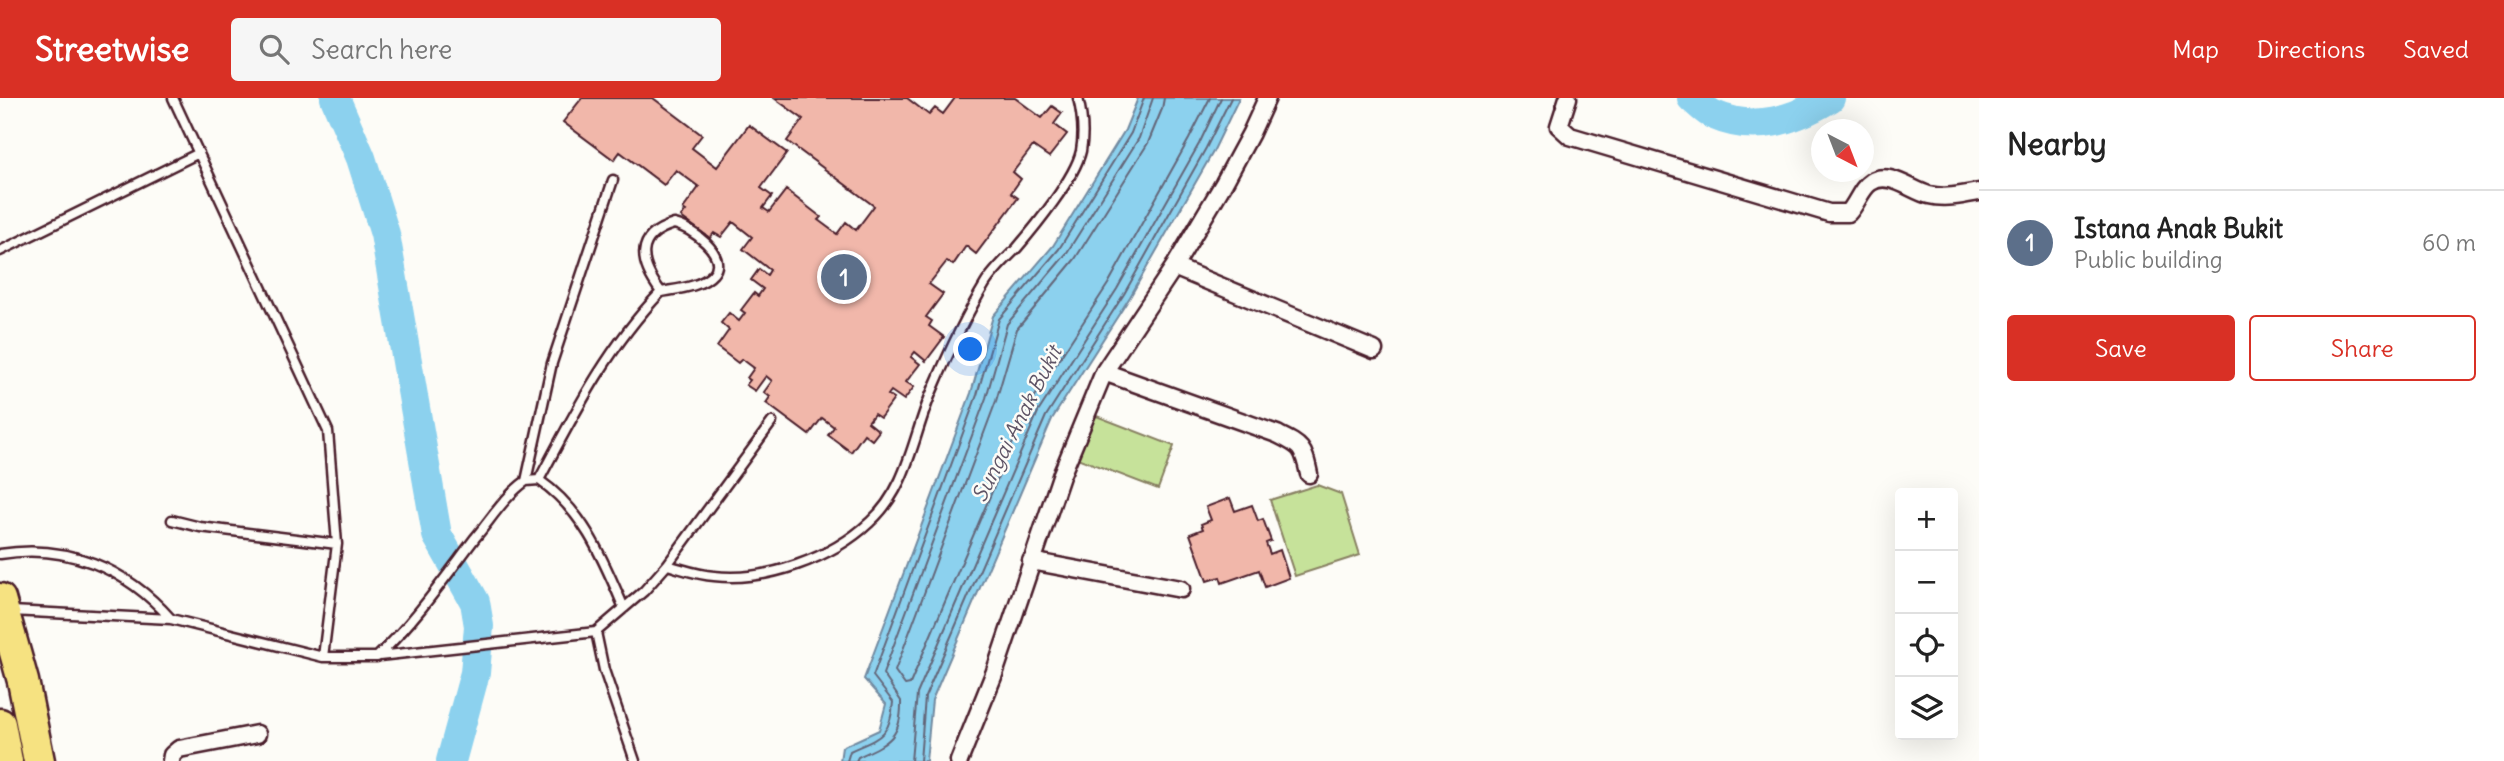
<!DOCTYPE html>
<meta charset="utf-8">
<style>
body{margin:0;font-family:Delius,sans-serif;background:#f6f6f6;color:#222}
.controls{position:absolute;right:21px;bottom:21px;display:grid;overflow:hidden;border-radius:7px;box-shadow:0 7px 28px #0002}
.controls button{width:63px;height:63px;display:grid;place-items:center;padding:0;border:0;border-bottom:2px solid #e0e0e0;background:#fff;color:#222;font:35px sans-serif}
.compass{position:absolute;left:1811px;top:21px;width:63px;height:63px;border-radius:50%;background:#fff;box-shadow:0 7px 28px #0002;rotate:138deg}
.you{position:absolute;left:971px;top:252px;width:24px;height:24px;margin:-18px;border:5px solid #fff;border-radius:50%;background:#1a73e8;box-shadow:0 0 0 10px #1a73e833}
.badge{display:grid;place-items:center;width:46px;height:46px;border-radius:50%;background:#d93025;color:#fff;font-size:23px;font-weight:700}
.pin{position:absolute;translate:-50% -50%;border:4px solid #fff;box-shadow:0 2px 7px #0006}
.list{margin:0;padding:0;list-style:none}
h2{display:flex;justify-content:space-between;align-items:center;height:91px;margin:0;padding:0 28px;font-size:30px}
h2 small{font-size:23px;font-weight:400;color:#767676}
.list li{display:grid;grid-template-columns:46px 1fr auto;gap:21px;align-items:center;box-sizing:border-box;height:105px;padding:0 28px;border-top:2px solid #e0e0e0}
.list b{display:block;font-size:26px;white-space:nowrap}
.list p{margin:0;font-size:23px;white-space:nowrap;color:#767676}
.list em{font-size:23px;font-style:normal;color:#767676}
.actions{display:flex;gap:14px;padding:21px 28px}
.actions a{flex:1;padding:16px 0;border:2px solid #d93025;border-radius:7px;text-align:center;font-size:24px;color:#d93025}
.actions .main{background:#d93025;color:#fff}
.icon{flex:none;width:38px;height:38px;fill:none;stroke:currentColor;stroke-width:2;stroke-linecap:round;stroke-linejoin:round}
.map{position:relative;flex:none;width:1979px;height:663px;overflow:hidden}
header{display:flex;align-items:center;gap:42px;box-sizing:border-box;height:98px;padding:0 35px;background:#d93025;color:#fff}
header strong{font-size:33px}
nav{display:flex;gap:38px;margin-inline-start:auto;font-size:24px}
.search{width:490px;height:63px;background:#f6f6f6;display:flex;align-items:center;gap:18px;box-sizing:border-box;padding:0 24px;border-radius:7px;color:#767676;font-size:26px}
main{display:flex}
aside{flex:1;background:#fff}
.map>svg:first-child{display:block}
.green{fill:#c6e29a;stroke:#888062;stroke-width:2}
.water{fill:#8cd1ee;stroke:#728aa0;stroke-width:2}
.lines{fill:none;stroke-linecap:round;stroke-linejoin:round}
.shore{stroke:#646679;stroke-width:2}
.river{stroke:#8cd1ee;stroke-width:30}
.building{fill:#f1b7aa;stroke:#4a1f2b;stroke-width:2}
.lane-casing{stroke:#4a1f2b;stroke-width:13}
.street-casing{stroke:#4a1f2b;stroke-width:21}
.highway-casing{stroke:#4a1f2b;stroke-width:35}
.lane{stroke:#fdfcf7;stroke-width:8}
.street{stroke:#fdfcf7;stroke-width:16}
.highway{stroke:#f6e281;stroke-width:30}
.labels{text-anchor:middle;stroke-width:5;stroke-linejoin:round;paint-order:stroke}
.water-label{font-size:21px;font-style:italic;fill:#5e5466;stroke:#fdfcf7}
</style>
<header>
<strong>Streetwise</strong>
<div class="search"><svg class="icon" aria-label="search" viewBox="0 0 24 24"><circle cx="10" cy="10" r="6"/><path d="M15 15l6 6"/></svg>Search here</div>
<nav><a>Map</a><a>Directions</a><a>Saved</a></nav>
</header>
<main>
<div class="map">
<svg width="1979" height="663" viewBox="0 0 1979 663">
<rect width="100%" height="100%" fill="#fdfcf7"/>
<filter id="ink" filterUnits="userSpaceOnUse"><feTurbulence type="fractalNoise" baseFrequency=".0143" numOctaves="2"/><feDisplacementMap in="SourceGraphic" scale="14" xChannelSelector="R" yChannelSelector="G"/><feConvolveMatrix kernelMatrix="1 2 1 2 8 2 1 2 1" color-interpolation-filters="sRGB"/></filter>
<g filter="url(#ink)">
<path class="green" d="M1081,312L1174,348L1158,391L1064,355Z
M1317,387L1341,396L1360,457L1295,478L1270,402Z"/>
<path class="water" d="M1138,0H1239L1213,54L1130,199L1052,321L932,602L926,663H840L842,649L879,632L886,606L864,581L971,295L993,218L1053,148L1125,32Z"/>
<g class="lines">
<path class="shore" d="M1164,0L1162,11L1148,45L1075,161L1017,231L996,303L895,573L905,587L910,586L1028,309L1108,186L1189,41L1210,0
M847,663L850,653C878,640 891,639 893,604L873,578L977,297L999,221L1059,151L1131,35L1144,0
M856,663L858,659C888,645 902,640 901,603L883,576L986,300L1007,226L1066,156L1139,40L1153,0
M911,663L917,596L1038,314L1117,191L1199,46L1221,0
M920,663L925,599L1046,318L1124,196L1206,50L1231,0"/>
<path class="river" d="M335,0L361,60L385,136L437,437L475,504L479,528L475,575L451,663
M1692,0C1699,6 1706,14 1714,17C1755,35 1794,22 1830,0"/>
</g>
<path class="building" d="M582,0H653L702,37L692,50L717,69L749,27L787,55L761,90L772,98L763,110L769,114L786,92L821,119L818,122L837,136L846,124L856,132L874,108L787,43L803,21L774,0H907L929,17L935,10L943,16L955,0H1015L1042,20L1052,8L1062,15L1054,26L1067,36L1049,59L1033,48L1013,74L1021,81L1011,95L1018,100L976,156L966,148L953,167L947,163L929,186L943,196L926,219L932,223L929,228L944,239L926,263L915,254L911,259L920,266L906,284L914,289L904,302L891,293L888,297L894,301L880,320L874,316L868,324L879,333L872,342L864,336L851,354L828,337L834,329L822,320L809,337L766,305L770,299L764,294L772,283L766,278L755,293L746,287L750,282L747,280L754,270L742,261L738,265L717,249L729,232L721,225L729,215L739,223L745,215L741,212L754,195L758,198L763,191L751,182L759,171L767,177L770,172L743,151L752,139L733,124L721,139L714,135L710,140L681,119L686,113L683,111L699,89L676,72L664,87L620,54L614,62L563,24Z
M1230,400L1235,413L1252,407L1258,423L1263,421L1271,443L1266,445L1270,456L1280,452L1289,480L1265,489L1259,472L1222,485L1220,479L1207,483L1190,436L1203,431L1201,426L1211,422L1206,409Z"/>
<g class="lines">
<defs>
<path id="lane" d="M173,0L328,333L337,446L323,559
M674,126C690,129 730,157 713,176C702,189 676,191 661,194C640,166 633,138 674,126Z
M0,153L199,55
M539,382C574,316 608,249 661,194
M526,383L539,382C584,413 603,461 624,510
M172,422L200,429L337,446
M0,456C67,445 126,470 171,521
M667,467C682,471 698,477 714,478C766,484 832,460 870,424C909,389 913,336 933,291C948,256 965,219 985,186C993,173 1006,161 1017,150C1035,129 1075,80 1081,53C1084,36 1082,16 1078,0
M11,513L171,521L323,559H377C415,523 444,481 475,440C491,421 505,398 526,383L552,265L613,82
M596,534L604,572L635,663
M379,558L596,534L644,493L667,467L772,324"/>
<path id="street" d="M1568,0L1559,28L1570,38L1829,115H1848C1857,106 1861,90 1871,84C1889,72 1912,93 1929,97C1945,101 1963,97 1979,94
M1174,169L1374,252
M1104,274L1277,336C1301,348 1303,348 1309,376
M1031,463L1181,491
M171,663L172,657L179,651L257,636
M959,663L994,576L1061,378L1104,274L1174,169L1224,85L1251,35L1267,0"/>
<path id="highway" d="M0,501L23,583L39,663
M0,626L7,663"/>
</defs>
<use href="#lane" class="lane-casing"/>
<use href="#street" class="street-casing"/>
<use href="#highway" class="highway-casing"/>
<use href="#lane" class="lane"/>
<use href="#street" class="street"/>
<use href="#highway" class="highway"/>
</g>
</g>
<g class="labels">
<g class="water-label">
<text transform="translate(1017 326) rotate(-63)" y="7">Sungai Anak Bukit</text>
</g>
</g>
</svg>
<div class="controls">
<button>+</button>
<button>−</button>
<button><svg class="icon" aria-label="locate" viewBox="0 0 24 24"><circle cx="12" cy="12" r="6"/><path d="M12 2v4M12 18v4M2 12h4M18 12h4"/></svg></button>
<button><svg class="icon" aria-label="layers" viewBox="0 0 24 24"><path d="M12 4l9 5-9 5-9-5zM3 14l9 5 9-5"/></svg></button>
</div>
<svg class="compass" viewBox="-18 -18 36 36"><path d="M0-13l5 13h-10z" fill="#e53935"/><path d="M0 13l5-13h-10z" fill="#767676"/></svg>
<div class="you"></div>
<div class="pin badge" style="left:844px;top:179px;background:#5c6f8a">1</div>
</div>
<aside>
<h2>Nearby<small></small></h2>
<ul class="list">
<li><span class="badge" style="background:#5c6f8a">1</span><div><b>Istana Anak Bukit</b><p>Public building</p></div><em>60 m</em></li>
</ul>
<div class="actions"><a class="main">Save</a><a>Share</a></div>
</aside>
</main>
